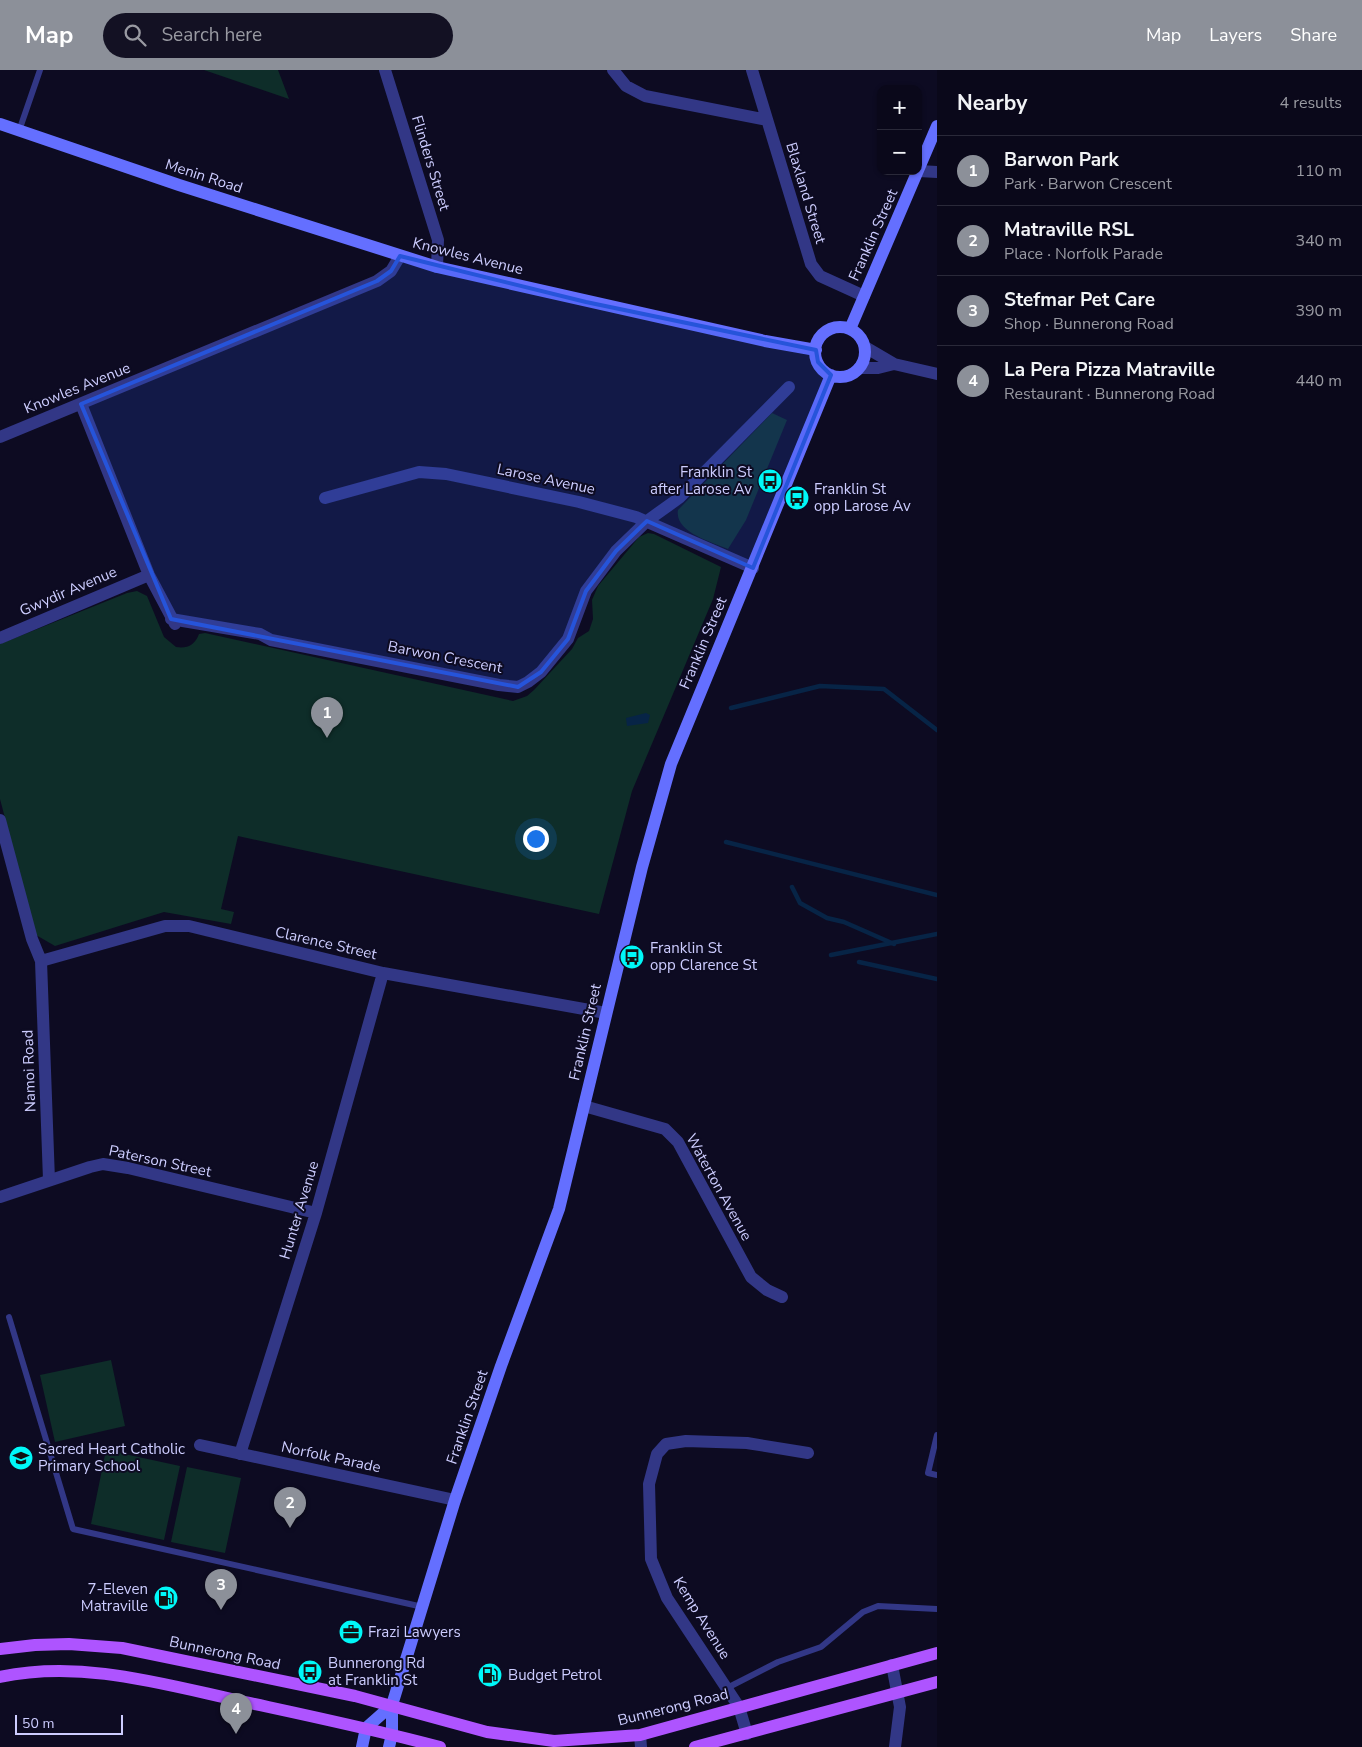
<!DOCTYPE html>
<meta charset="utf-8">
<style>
body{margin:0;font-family:"Nunito Sans",sans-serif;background:#131123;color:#f1f3f6}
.controls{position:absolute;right:15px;top:15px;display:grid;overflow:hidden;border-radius:10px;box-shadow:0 1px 4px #0004}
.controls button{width:45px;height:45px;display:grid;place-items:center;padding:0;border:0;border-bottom:1px solid #2a2939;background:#0a081a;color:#f1f3f6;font:25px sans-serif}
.scale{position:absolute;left:15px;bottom:12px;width:108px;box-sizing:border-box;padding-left:5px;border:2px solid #cdcdff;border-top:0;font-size:14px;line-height:18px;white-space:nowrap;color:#cdcdff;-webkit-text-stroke:4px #0d0b22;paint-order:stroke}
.you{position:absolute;left:535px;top:768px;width:18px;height:18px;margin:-12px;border:4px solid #fff;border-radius:50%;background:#1a73e8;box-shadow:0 0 0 8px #1a73e833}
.badge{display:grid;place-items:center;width:32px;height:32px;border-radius:50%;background:#8c9099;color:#fff;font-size:16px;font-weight:700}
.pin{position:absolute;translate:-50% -41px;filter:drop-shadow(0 1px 2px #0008)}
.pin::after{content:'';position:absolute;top:26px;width:18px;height:15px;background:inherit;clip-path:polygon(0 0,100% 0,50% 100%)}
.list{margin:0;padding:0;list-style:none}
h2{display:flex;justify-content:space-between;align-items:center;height:65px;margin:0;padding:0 20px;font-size:21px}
h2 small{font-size:16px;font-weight:400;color:#999aa2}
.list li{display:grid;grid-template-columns:32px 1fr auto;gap:15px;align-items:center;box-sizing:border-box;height:70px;padding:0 20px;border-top:1px solid #2a2939}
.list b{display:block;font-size:19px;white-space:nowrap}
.list p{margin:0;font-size:16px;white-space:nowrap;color:#999aa2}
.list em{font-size:16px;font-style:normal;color:#999aa2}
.icon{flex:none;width:28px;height:28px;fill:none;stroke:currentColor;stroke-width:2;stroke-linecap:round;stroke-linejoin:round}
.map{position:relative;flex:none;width:937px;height:1677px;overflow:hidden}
header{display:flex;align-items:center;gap:30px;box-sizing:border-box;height:70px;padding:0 25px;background:#8c9099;color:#fff}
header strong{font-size:24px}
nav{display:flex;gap:28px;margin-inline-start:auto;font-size:18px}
.search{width:350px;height:45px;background:#131123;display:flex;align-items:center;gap:12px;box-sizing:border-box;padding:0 18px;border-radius:28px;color:#999aa2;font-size:19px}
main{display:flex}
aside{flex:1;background:#0a081a}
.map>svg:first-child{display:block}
.green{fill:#0e2d29}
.water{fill:#072446}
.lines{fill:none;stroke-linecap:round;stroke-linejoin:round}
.stream{stroke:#072446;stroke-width:4.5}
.lane{stroke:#323786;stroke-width:6}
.street{stroke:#323786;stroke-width:12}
.secondary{stroke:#646fff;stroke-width:12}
.primary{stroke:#ae54ff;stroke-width:12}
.marked{fill:#2654da;fill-opacity:0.2;stroke:#2654da;stroke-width:4;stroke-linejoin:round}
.labels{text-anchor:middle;stroke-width:4;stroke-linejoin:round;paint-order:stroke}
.street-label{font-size:15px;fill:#cdcdff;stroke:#0d0b22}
.poi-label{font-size:15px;fill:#cdcdff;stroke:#0d0b22;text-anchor:start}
</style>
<header>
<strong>Map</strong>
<div class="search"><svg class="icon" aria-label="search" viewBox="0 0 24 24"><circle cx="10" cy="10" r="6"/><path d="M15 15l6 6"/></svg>Search here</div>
<nav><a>Map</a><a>Layers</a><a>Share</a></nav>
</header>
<main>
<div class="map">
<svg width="937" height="1677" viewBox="0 0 937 1677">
<rect width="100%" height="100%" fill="#0d0b22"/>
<path class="green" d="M204,0H278L289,29Z
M772,343L787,350L746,450L728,479C712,472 674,462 678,440Z
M648,463L654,464L721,497L713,529L632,721L599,844L238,766L221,839L234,842L231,854L164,842L55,876L36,865L0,729V574L127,523L137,521L147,526L164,567L176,577C187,579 195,575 199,564L205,563L513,631L527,626L534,620L572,579L578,568L589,561L593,549L592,530L598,516L639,467Z
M111,1290L125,1356L55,1372L40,1305Z
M106,1380L180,1396L164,1470L91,1454Z
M187,1397L241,1408L225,1483L171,1472Z"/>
<path class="water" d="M646,643L650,645L648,653L627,656L626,648Z"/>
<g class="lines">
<path class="stream" d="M731,638L820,616L884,619L937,660
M726,772L937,825
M792,817L800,833L827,848L844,852L894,874
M831,885L937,864
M859,892L937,909"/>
<path class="lane" d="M19,61L40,0
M9,1247L73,1459L423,1537
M937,1365L928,1403L937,1405
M727,1618L778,1592L821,1577L863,1542L878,1536L937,1539"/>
<path class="street" d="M385,0L438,170L437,197
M613,0L626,16L645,26L767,50
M752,0L811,194L820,206L864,226
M919,101L937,102
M865,277L894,294L937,304
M859,298H878L894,294
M81,334L149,505L175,554
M0,367L377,211L391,201L400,186
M325,428L419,402L446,404L579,432L636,447L753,498
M171,549L260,564L271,570L499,615L518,617L528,612L541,602L568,569L586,521L616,481L647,451L679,428L789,317
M0,568L149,505
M0,750L32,869L41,891L49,1110
M41,891L165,856H189L383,903L606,943
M584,1036L665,1059L678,1072L751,1207L767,1220L782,1227
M0,1127L90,1097L103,1094L128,1098L316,1143
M200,1375L455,1430
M240,1384L316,1143L383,903
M892,1595L900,1637L895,1677
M747,1664L739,1637L667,1528L651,1489L649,1414L657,1384L666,1374L686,1371L747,1373L808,1383
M640,1665L641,1677"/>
<path class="secondary" d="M0,54L179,115L437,197L765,271L816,280
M815 282a25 25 0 1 1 50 0a25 25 0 1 1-50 0Z
M850,259L937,56
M362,1677L366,1658L392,1635
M389,1677L392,1664V1635L455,1430L501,1296L559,1139L642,797L671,694L831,305"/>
<path class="primary" d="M0,1579L35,1575L69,1574L122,1578L355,1626L487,1662L554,1671L640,1665L937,1583
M0,1607C80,1590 159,1613 236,1630C305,1645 373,1659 440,1677
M695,1677L937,1612"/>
</g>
<path class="marked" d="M400,186L586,232L816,280L818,292L831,305L753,498L647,451L616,481L586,521L568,569L541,602L518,617L171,549L81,334L377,211L391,201Z"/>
<defs>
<symbol id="bus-disc" viewBox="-11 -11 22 22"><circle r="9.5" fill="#00f8f8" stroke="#0d0b22"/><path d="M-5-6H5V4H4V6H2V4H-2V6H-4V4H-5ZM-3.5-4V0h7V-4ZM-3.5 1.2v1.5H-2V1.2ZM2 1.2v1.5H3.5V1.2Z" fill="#111"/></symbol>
<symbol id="school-disc" viewBox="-11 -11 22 22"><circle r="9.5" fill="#00f8f8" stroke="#0d0b22"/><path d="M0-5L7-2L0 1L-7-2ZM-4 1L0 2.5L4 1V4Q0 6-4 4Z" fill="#111"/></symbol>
<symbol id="fuel-disc" viewBox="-11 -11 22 22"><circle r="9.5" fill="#00f8f8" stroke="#0d0b22"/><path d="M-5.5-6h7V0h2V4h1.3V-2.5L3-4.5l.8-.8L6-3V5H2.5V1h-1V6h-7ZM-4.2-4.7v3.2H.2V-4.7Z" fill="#111"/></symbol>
<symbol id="office-disc" viewBox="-11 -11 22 22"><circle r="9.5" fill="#00f8f8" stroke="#0d0b22"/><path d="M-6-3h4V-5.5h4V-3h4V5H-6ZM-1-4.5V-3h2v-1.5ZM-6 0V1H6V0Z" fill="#111"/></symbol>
</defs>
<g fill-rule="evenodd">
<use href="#bus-disc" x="756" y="397" width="28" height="28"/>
<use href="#bus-disc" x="783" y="414" width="28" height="28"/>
<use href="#bus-disc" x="618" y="873" width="28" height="28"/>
<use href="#school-disc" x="7" y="1374" width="28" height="28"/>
<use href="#fuel-disc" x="152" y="1514" width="28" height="28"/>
<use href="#office-disc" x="337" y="1548" width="28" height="28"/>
<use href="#bus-disc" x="296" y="1588" width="28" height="28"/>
<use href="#fuel-disc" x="476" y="1591" width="28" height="28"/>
</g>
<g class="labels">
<g class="street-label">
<text transform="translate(431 93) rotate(73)" y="5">Flinders Street</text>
<text transform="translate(204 106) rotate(18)" y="5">Menin Road</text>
<text transform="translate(806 123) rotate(73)" y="5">Blaxland Street</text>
<text transform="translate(873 165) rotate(-66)" y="5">Franklin Street</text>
<text transform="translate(468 186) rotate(14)" y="5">Knowles Avenue</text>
<text transform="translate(77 318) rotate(-22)" y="5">Knowles Avenue</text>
<text transform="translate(546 409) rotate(12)" y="5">Larose Avenue</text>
<text transform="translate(68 521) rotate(-23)" y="5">Gwydir Avenue</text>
<text transform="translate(703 573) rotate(-67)" y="5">Franklin Street</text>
<text transform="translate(445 587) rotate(11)" y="5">Barwon Crescent</text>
<text transform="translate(326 873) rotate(13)" y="5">Clarence Street</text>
<text transform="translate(585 962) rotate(-77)" y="5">Franklin Street</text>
<text transform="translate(29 1001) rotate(-92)" y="5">Namoi Road</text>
<text transform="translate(160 1091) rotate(12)" y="5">Paterson Street</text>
<text transform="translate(719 1117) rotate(61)" y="5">Waterton Avenue</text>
<text transform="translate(299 1140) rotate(-73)" y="5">Hunter Avenue</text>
<text transform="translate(467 1347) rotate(-71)" y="5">Franklin Street</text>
<text transform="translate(331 1387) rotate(12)" y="5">Norfolk Parade</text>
<text transform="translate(702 1548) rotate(58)" y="5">Kemp Avenue</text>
<text transform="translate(225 1583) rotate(12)" y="5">Bunnerong Road</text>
<text transform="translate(673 1637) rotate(-14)" y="5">Bunnerong Road</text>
</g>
<g class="poi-label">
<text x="752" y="407" text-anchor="end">Franklin St<tspan x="752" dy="17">after Larose Av</tspan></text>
<text x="814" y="424">Franklin St<tspan x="814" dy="17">opp Larose Av</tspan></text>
<text x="650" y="883">Franklin St<tspan x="650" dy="17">opp Clarence St</tspan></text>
<text x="38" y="1384">Sacred Heart Catholic<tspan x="38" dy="17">Primary School</tspan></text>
<text x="148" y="1524" text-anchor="end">7-Eleven<tspan x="148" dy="17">Matraville</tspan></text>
<text x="368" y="1567">Frazi Lawyers</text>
<text x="328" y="1598">Bunnerong Rd<tspan x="328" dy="17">at Franklin St</tspan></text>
<text x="508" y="1610">Budget Petrol</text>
</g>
</g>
</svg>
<div class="controls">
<button>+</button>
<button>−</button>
</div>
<div class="scale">50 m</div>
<div class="you"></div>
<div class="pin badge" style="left:327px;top:668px">1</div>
<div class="pin badge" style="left:290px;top:1458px">2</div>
<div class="pin badge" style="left:221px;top:1540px">3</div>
<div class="pin badge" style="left:236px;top:1664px">4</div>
</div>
<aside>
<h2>Nearby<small>4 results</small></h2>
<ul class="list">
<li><span class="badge">1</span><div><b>Barwon Park</b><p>Park · Barwon Crescent</p></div><em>110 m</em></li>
<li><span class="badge">2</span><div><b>Matraville RSL</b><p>Place · Norfolk Parade</p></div><em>340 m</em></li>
<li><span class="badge">3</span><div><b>Stefmar Pet Care</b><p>Shop · Bunnerong Road</p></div><em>390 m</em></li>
<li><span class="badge">4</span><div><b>La Pera Pizza Matraville</b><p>Restaurant · Bunnerong Road</p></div><em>440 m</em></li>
</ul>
</aside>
</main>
